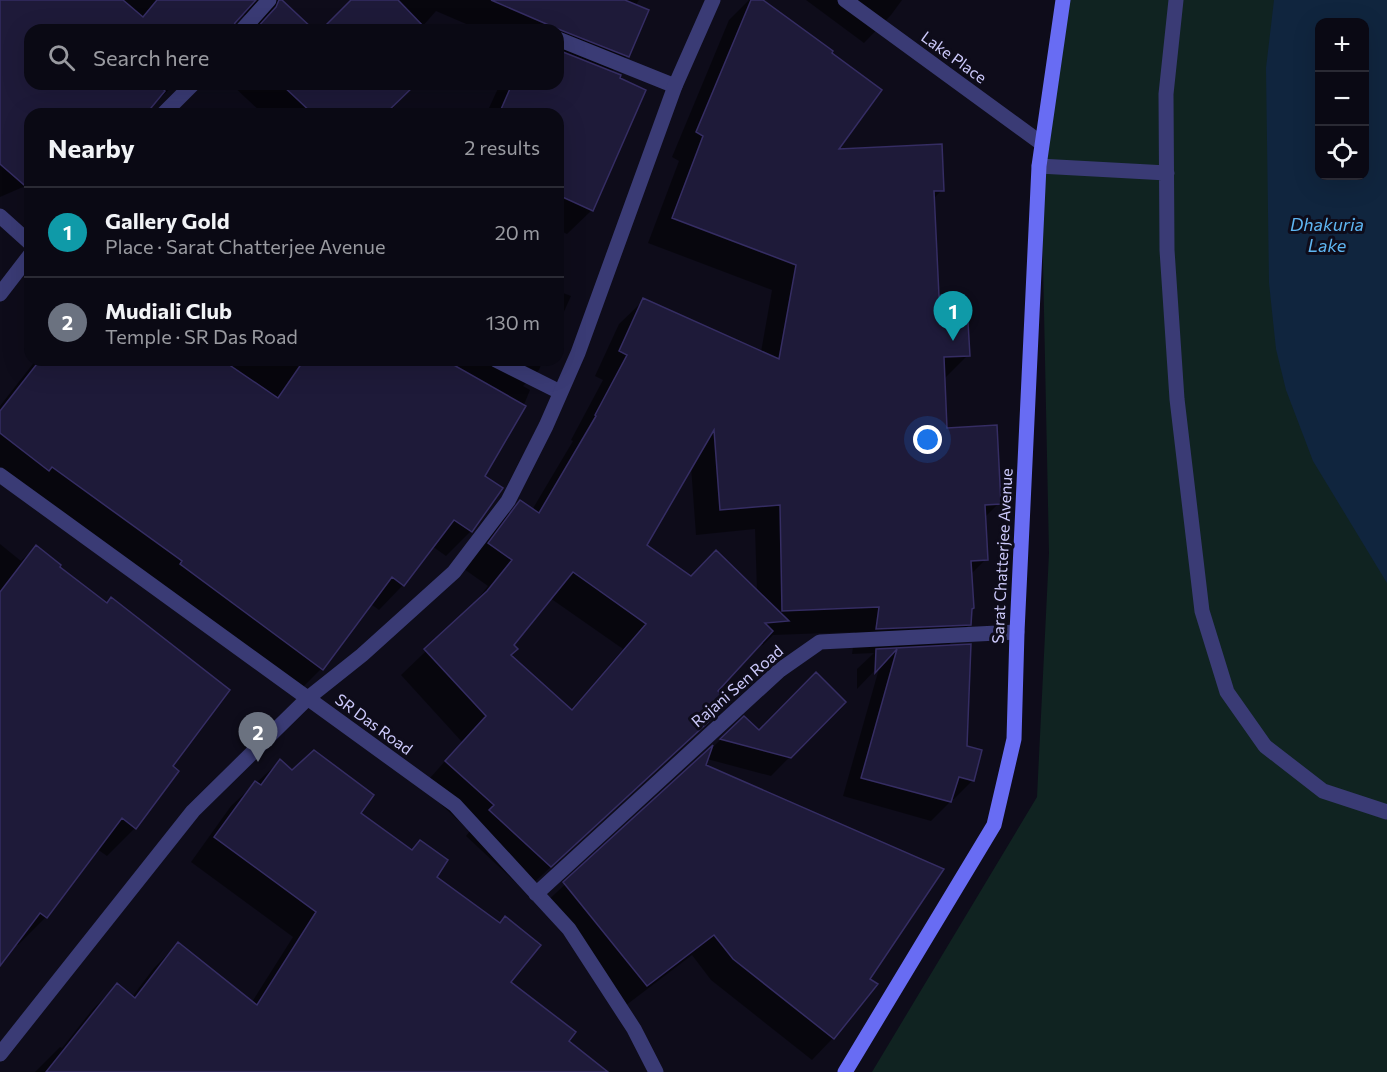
<!DOCTYPE html>
<meta charset="utf-8">
<style>
body{margin:0;font-family:Commissioner,sans-serif;background:#13121d;color:#f1f3f6}
.controls{position:absolute;right:18px;top:18px;display:grid;overflow:hidden;border-radius:12px;box-shadow:0 6px 24px #0002}
.controls button{width:54px;height:54px;display:grid;place-items:center;padding:0;border:0;border-bottom:2px solid #2a2a34;background:#0a0914;color:#f1f3f6;font:30px sans-serif}
.you{position:absolute;left:928px;top:440px;width:21px;height:21px;margin:-15px;border:4px solid #fff;border-radius:50%;background:#1a73e8;box-shadow:0 0 0 9px #1a73e833}
.badge{display:grid;place-items:center;width:39px;height:39px;border-radius:50%;background:#8c9099;color:#fff;font-size:20px;font-weight:700}
.pin{position:absolute;translate:-50% -50px;filter:drop-shadow(0 2px 3px #0008)}
.pin::after{content:'';position:absolute;top:32px;width:21px;height:18px;background:inherit;clip-path:polygon(0 0,100% 0,50% 100%)}
.list{margin:0;padding:0;list-style:none}
h2{display:flex;justify-content:space-between;align-items:center;height:78px;margin:0;padding:0 24px;font-size:26px}
h2 small{font-size:20px;font-weight:400;color:#999aa0}
.list li{display:grid;grid-template-columns:39px 1fr auto;gap:18px;align-items:center;box-sizing:border-box;height:90px;padding:0 24px;border-top:2px solid #2a2a34}
.list b{display:block;font-size:22px;white-space:nowrap}
.list p{margin:0;font-size:20px;white-space:nowrap;color:#999aa0}
.list em{font-size:20px;font-style:normal;color:#999aa0}
.icon{flex:none;width:33px;height:33px;fill:none;stroke:currentColor;stroke-width:2;stroke-linecap:round;stroke-linejoin:round}
.map{position:relative;flex:none;width:1387px;height:1072px;overflow:hidden}
.search{position:absolute;background:#0a0914;box-shadow:0 6px 24px #0002;left:24px;top:24px;width:540px;height:66px;display:flex;align-items:center;gap:15px;box-sizing:border-box;padding:0 21px;border-radius:18px;color:#999aa0;font-size:22px}
.panel{position:absolute;background:#0a0914;box-shadow:0 6px 24px #0002;left:24px;top:108px;width:540px;height:258px;border-radius:18px}
.map>svg:first-child{display:block}
.green{fill:#102321;fill-rule:evenodd}
.water{fill:#10253e;fill-rule:evenodd}
.shadow{fill:#0007;fill-rule:evenodd}
.building{fill:#1e1a39;stroke:#352d63;stroke-width:1.5;fill-rule:evenodd}
.lines{fill:none;stroke-linecap:round;stroke-linejoin:round}
.lane{stroke:#3a3b75;stroke-width:15}
.street{stroke:#3a3b75;stroke-width:15}
.secondary{stroke:#686cf3;stroke-width:15}
.labels{text-anchor:middle;stroke-width:6;stroke-linejoin:round;paint-order:stroke}
.street-label{font-size:16px;fill:#ccc9fb;stroke:#0e0c1a}
.water-label{font-size:18px;font-style:italic;fill:#5fb6f2;stroke:#0e0c1a}
</style>
<div class="map">
<svg width="1387" height="1072" viewBox="0 0 1387 1072">
<rect width="100%" height="100%" fill="#0e0c1a"/>
<path class="green" d="M1065,0H1387V1072H872L1037,797L1049,553L1041,166ZM1320,22H1364V176H1320Z"/>
<path class="water" d="M1274,0H1387V583L1313,461L1286,390L1276,349L1269,283L1266,68ZM1320,22H1364V176H1320Z"/>
<path class="shadow" d="M0,0H262L247,15L241,14L233,23L232,30H30V84H175L144,114H30V184L0,197Z
M275,0H280L312,30H253Z
M353,0H639L635,6L627,56L611,72L592,210L567,234L558,230V114H483L489,108L500,84H558V30H480L436,11L422,27L425,30H323Z
M749,0H760L836,150L942,190L933,199L937,297L942,325L968,355L943,380L945,429L999,503L984,518L986,559L971,574L970,624L947,647L973,780L954,799L951,798L950,802L931,821L843,796L880,665L857,689V669L874,653L852,654L855,632L773,635L763,645L758,646L716,691L728,702L525,891L466,836L470,831L422,787L462,742L401,675L469,610L488,586L464,569L495,527L520,502L532,510L573,441L571,440L603,380L595,376L619,324L644,300L761,352L772,290L648,243L679,161L672,157L729,20ZM691,467L696,535L755,529L757,592L690,578L645,545ZM550,598L623,649L570,711L509,655L512,645Z
M806,0H902L891,15L864,43Z
M231,84H414L392,106L400,114H263Z
M558,291L571,296L558,325Z
M36,360H543L539,370L523,386L530,390L521,412L483,476L501,489L471,531L446,556L432,546L403,585L379,610L371,604L321,669L297,693L0,476V406Z
M0,544L21,561L36,547L58,567L171,766L135,828L107,856L97,849L46,917L18,945L15,943L0,963Z
M844,702L771,776L707,759L704,766L868,979L833,1038L812,1060L711,980L692,955L625,1006L543,905L744,718L759,732Z
M280,761L292,772L358,813L411,851L420,842L435,877L509,982L567,1041L606,1072H35L60,1047L62,1048L93,1009L117,985L132,997L154,968L178,944L252,1002L293,937L191,862L231,806Z"/>
<path class="building" d="M0,0H123L143,17L157,0H256L235,23L232,30H30V84H158L165,91L146,114H30V190L0,164Z
M279,0H282L314,30H255L276,7Z
M351,0H398L427,30H321Z
M491,0H625L649,10L629,57L558,29Z
M751,0H763L833,51L832,53L882,90L839,149L942,144L944,191H934L939,296L942,295L943,323L968,322L970,356L944,357L947,428L997,425L1001,504L985,505L988,560L971,561L974,608L972,609L971,625L876,629L879,607L782,611L780,505L720,510L714,430L647,545L691,576L716,550L789,621L765,623L773,631L718,691L730,702L551,867L489,810L494,805L445,761L486,716L424,649L487,591L512,560L488,543L520,500L539,513L596,416L595,415L627,355L619,351L643,298L779,359L796,265L672,218L703,136L696,132ZM573,572L646,624L572,710L511,655L518,649L514,645Z
M558,50L621,75L620,78L646,90L593,211L558,195V114H499L512,84H558Z
M281,84H416L385,114H313Z
M40,360H222L278,398L304,360H445L526,406L485,476L503,488L472,532L454,520L404,586L392,577L323,670L180,564L182,561L52,467L49,471L0,433V411Z
M36,545L61,565L60,567L107,603L111,597L230,690L173,766L179,771L136,829L122,818L47,918L40,913L0,966V592Z
M971,644L967,746L982,750L974,781L959,777L951,802L861,778L897,649L875,673L876,649Z
M816,672L846,702L791,758L720,739L744,716L759,730Z
M713,745L706,765L944,869L870,979L878,984L834,1039L733,959L714,935L647,986L563,882Z
M314,750L374,795L361,813L412,850L420,840L448,860L437,877L500,923L505,916L541,945L511,982L576,1032L569,1041L608,1072H46L117,983L135,998L178,942L257,1005L316,912L214,837L255,781L261,785L280,759L292,770Z"/>
<g class="lines">
<path class="lane" d="M1176,0L1166,94L1167,250L1177,399L1202,611L1227,692L1265,746L1323,791L1387,812
M558,39L675,86
M1039,166L1167,173
M496,360L560,392"/>
<path class="street" d="M845,0L1041,143
M242,30L269,0
M163,114L193,84
M0,216L30,243
M0,294L30,255
M0,475L455,805L569,929L634,1029L656,1072
M536,894L780,670L820,642L1017,632
M0,1054L193,811L308,698L362,655L454,572L508,501L546,426L578,353L675,86L713,0"/>
<path class="secondary" d="M845,1072L994,825L1014,739L1017,632L1039,166L1063,0"/>
</g>
<g class="labels">
<g class="street-label">
<text transform="translate(954 57) rotate(36)" y="6">Lake Place</text>
<text transform="translate(1002 556) rotate(-87)" y="6">Sarat Chatterjee Avenue</text>
<text transform="translate(737 686) rotate(-41)" y="6">Rajani Sen Road</text>
<text transform="translate(374 724) rotate(36)" y="6">SR Das Road</text>
</g>
<g class="water-label">
<text x="1327" y="231">Dhakuria<tspan x="1327" dy="21">Lake</tspan></text>
</g>
</g>
</svg>
<div class="controls">
<button>+</button>
<button>−</button>
<button><svg class="icon" aria-label="locate" viewBox="0 0 24 24"><circle cx="12" cy="12" r="6"/><path d="M12 2v4M12 18v4M2 12h4M18 12h4"/></svg></button>
</div>
<div class="you"></div>
<div class="pin badge" style="left:953px;top:341px;background:#0f9aa8">1</div>
<div class="pin badge" style="left:258px;top:762px;background:#6b7280">2</div>
<div class="search"><svg class="icon" aria-label="search" viewBox="0 0 24 24"><circle cx="10" cy="10" r="6"/><path d="M15 15l6 6"/></svg>Search here</div>
<section class="panel">
<h2>Nearby<small>2 results</small></h2>
<ul class="list">
<li><span class="badge" style="background:#0f9aa8">1</span><div><b>Gallery Gold</b><p>Place · Sarat Chatterjee Avenue</p></div><em>20 m</em></li>
<li><span class="badge" style="background:#6b7280">2</span><div><b>Mudiali Club</b><p>Temple · SR Das Road</p></div><em>130 m</em></li>
</ul>
</section>
</div>
